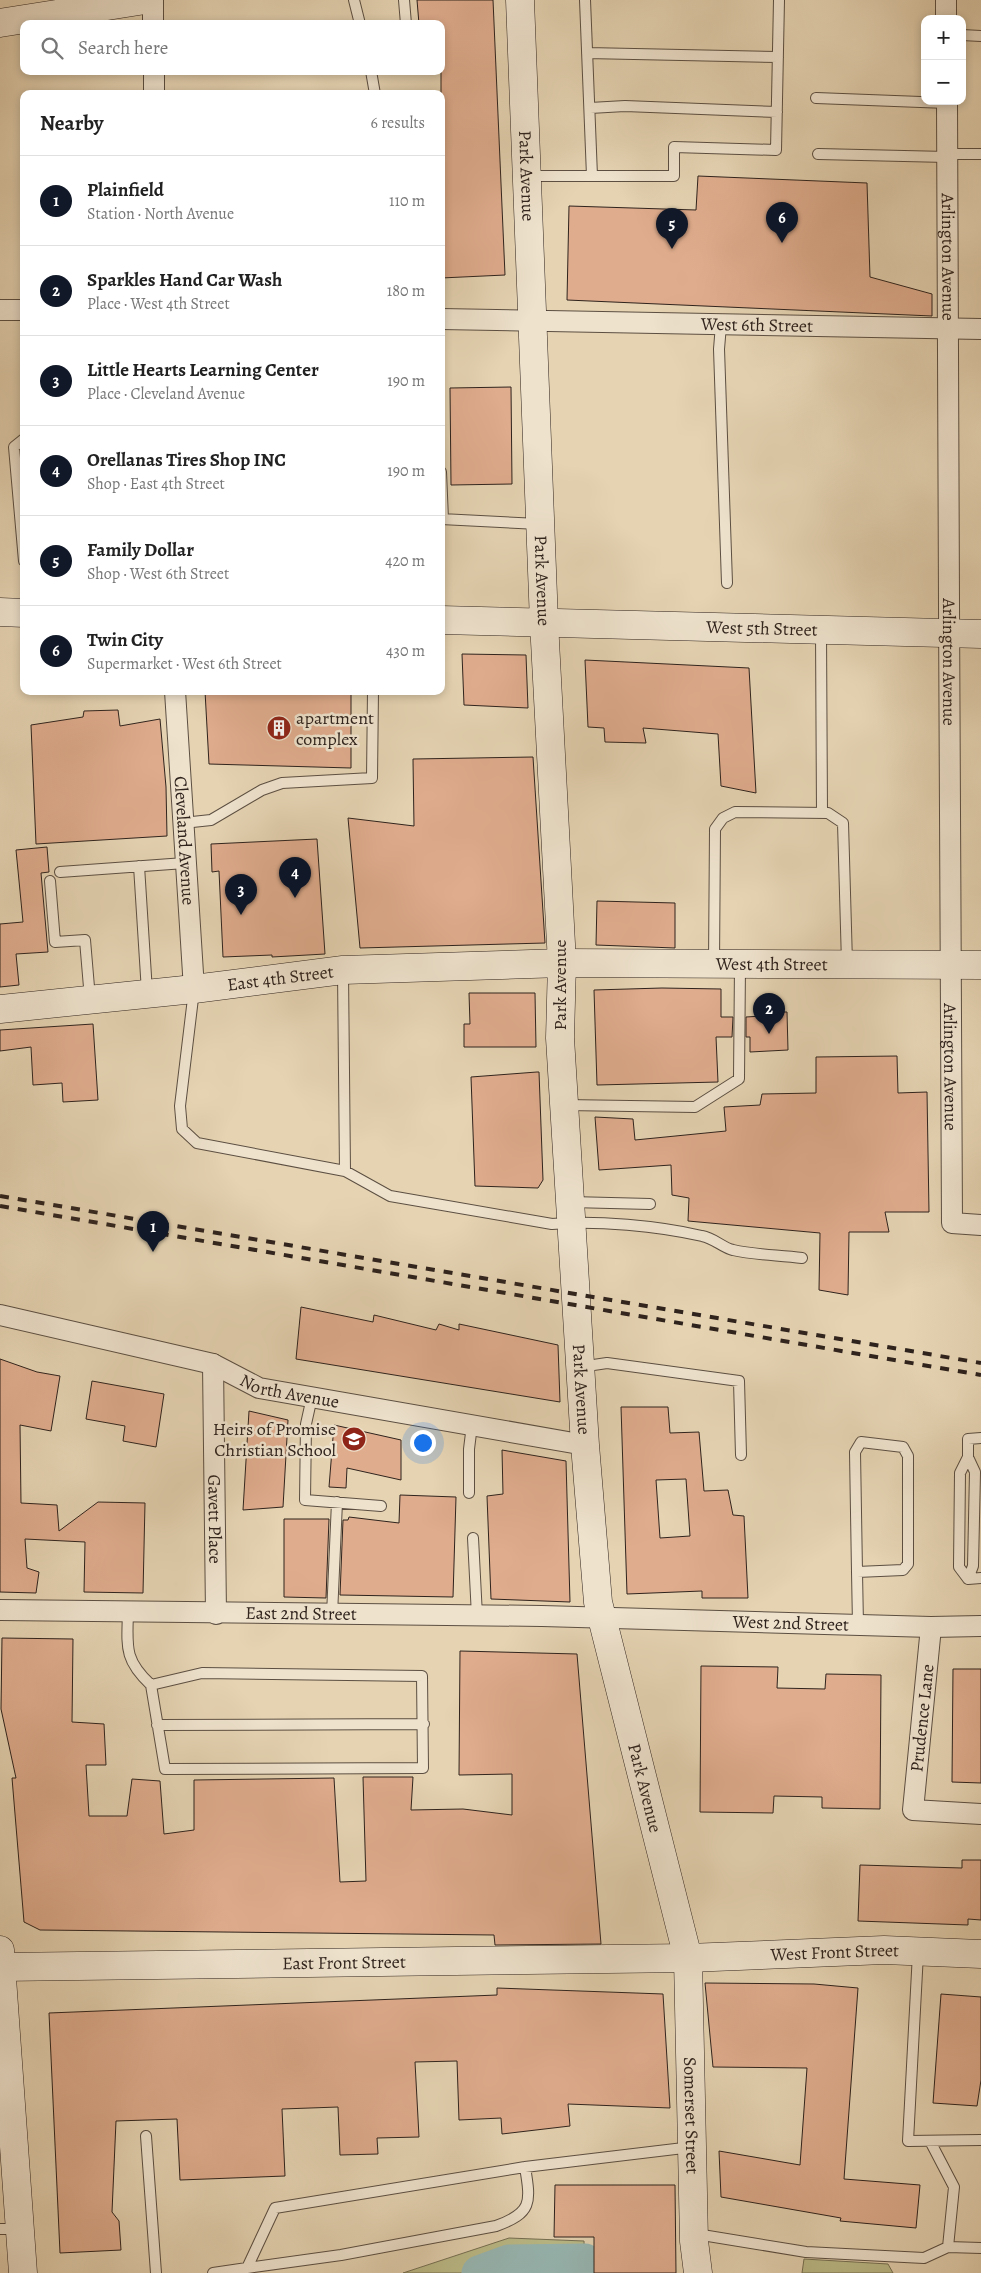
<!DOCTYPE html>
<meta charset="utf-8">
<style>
body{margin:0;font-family:Alegreya,serif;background:#f6f6f6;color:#222}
.controls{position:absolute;right:15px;top:15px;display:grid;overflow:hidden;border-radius:10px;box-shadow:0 2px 8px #0003}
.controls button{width:45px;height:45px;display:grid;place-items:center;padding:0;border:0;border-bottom:1px solid #e0e0e0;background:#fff;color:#222;font:25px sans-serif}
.you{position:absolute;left:422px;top:1442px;width:18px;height:18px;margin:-12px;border:4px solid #fff;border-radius:50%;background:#1a73e8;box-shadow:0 0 0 8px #1a73e833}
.badge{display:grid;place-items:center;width:32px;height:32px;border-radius:50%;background:#111827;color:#fff;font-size:16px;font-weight:700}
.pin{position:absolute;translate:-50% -41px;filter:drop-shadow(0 1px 2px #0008)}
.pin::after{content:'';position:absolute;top:26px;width:18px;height:15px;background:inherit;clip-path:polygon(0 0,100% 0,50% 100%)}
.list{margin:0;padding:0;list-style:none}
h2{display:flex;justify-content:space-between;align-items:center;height:65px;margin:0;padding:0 20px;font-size:21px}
h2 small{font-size:16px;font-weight:400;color:#767676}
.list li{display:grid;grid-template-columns:32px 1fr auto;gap:15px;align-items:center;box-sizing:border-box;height:90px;padding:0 20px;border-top:1px solid #e0e0e0}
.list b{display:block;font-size:19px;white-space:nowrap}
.list p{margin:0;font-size:16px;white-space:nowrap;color:#767676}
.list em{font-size:16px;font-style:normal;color:#767676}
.icon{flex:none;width:28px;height:28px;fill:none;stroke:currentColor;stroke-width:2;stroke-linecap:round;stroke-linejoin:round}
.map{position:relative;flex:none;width:981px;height:2273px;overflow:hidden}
.search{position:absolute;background:#fff;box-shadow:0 2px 8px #0003;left:20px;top:20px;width:425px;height:55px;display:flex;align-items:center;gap:12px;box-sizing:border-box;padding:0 18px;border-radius:10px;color:#767676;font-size:19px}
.panel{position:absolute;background:#fff;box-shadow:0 2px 8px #0003;left:20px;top:90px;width:425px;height:605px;border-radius:10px}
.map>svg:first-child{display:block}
.green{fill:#bb8;stroke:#756f52}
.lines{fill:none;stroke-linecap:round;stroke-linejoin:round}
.river{stroke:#97b7b3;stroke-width:35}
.building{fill:#dfac8d;stroke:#2f231d;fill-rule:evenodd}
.lane-casing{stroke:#5c4f42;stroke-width:12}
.street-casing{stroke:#5c4f42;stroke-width:22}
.secondary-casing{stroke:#2f231d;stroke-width:29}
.lane{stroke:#eee2cd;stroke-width:10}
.street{stroke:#eee2cd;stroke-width:20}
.secondary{stroke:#eee2cd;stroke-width:28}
.rail{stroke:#2f231d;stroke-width:4;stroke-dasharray:9 9;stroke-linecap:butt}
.labels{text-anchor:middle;stroke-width:5;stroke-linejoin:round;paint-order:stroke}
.street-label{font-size:18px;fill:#2f231d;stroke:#eee2cd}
.poi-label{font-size:18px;fill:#2f231d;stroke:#eee2cd;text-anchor:start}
</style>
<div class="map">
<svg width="981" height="2273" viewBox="0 0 981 2273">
<rect width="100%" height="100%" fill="#e5d3b2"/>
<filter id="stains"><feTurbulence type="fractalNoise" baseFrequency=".004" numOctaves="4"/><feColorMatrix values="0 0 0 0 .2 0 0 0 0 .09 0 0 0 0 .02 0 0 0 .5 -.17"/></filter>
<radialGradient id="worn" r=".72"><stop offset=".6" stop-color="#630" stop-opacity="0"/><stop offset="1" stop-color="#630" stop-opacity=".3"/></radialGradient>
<path class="green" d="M509,2238L584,2241L585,2273H403Z
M804,2259L888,2264L893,2273H802Z"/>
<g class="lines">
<path class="river" d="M479,2273L509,2262L585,2261"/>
</g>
<path class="building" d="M417,0H493L505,275L441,278V24H419Z
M698,176L867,183L870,277L932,294V316L567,300L569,206L696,210Z
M511,387L512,484L451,485L450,388Z
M462,654L526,655L528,708L464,705Z
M585,660L749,668L756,793L721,786L718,734L643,728L646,743L605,742L604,728L588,727Z
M205,691H351V768L209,764Z
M118,710L120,726L160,719L166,787L167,836L36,844L31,725L83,717L84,711Z
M533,757L545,943L360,948L348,818L414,826L413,759Z
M317,839L325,954L272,957V955L223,957L219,871L212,872L211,844Z
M47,847L49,872L41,873L48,952L16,954L19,985L0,987V924L23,922L16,850Z
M597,901L675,903V948L596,945Z
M662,988L721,989V1017H733L732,1037H716L718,1082L597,1085L594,990Z
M469,993H535L536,1047H464V1024H470Z
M762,1012H787L788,1050L750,1052V1037H746V1017L762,1016Z
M93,1024L98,1100L63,1102L62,1083L33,1085L31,1047L0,1051V1030Z
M897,1056L898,1093L927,1092L929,1212H885L889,1232H849L848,1295L819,1290L820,1233L688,1221L689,1198L672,1195L671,1165L599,1170L595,1117L633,1119L635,1140L726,1131L724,1107L760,1105L762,1094L816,1093V1057Z
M537,1072H539L543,1180L538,1188L475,1186L471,1077Z
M301,1307L373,1322L374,1315L436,1330L439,1324L459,1330V1324L558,1345L560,1402L296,1359Z
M0,1359L37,1372L60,1376L51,1431L20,1425L21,1503L57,1505L59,1531L98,1502L145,1503L143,1593L84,1592L85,1542L25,1539L27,1568L39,1572L36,1593L0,1592Z
M92,1381L164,1394L156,1447L123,1441L125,1426L86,1419Z
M621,1407H668L670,1433L699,1432L704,1491L728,1490L733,1515L744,1516L748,1598H702V1591L627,1594ZM686,1479L690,1536L660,1538L656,1480Z
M249,1411L288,1420L283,1507L243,1510Z
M334,1425L401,1440V1480L347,1468L346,1488L329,1487Z
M502,1450L566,1461L570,1602L491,1599L487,1496L503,1494Z
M400,1495L456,1497L453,1597L340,1595L343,1520H348L349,1517L399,1523Z
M284,1519H329L326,1598L284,1597Z
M2,1638L73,1639L72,1722L104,1724L106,1765H86L89,1816H127L132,1779L160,1781L164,1834L194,1830V1780L334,1778L340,1882L366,1881L363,1777H413L411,1810L463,1809L512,1815V1774L459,1775L460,1651L577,1654L601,1944L495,1945L494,1935L40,1930L24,1922L12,1778H16L1,1709Z
M701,1666L778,1667L777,1688L825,1689L826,1674L881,1675L880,1809L822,1808V1797L774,1796L773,1813L700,1812Z
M953,1669H981V1783L952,1782Z
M962,1860H981V1920L968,1919V1925L858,1921L860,1865L962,1868Z
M705,1983L814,1984L858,1988L844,2179L920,2185L916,2228L840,2221L841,2218L721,2197L719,2151L800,2165L807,2068L713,2067Z
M497,1988L663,1994L670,2108L568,2104L570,2126L502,2134L501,2118L459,2120L457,2061L415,2062L419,2137L377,2138L378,2154L340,2155L338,2107L282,2109L285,2176L180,2180L177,2119L116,2121L112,2212L119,2221L121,2250L60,2253L49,2013L497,1995Z
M941,1994L981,1997V2080L977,2106L933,2103Z
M555,2185H675L676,2273H594V2237H554Z"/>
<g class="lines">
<defs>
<path id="lane" d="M354,0L360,24
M404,0L406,24
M585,0L592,176
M962,35L981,36
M587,53L778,57
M371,71L375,94
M816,98L947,103
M590,108L625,106L777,112
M818,154L947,157
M947,154H981
M528,176H674V147L776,150L779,0
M721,325L719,349L727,583
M24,439L14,447L24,561
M441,472L443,519
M441,519L539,524
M821,632L822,813
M183,823L211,820L262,790L282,783L372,778L373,691
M139,866L147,992
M60,872L185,863
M50,881L55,942L85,940L90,999
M714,963L715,829L723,818L735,812L828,813L843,823L847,963
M343,972L345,1171
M194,990L180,1106L182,1129L197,1143L345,1171L390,1196L552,1224C596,1220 659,1226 702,1236C714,1238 723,1248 733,1250C755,1255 779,1255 802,1258
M565,1105L695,1107L739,1079L740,965
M571,1202L650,1204
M580,1367L607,1363L739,1381L741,1455
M312,1397L306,1424L305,1500L381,1506
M469,1493V1449L472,1425
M473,1538L477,1616
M857,1572L855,1452L861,1442L903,1447L908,1456V1564L903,1570L857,1572L858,1625
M968,1579L959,1567L960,1473L968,1457V1439L981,1438
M968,1579L973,1566L975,1472L968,1457
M968,1579L981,1578
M128,1612C127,1647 124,1660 151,1685L202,1673L422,1676L423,1768L165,1769L151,1685
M332,1615L337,1502
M157,1725L424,1724
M918,1953L908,2141L981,2140
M146,2136L156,2273
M930,2141L954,2187L948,2247L981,2248
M0,2229H20
M696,2234L806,2252L924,2258L948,2247
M247,2268L341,2255L496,2226C532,2213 531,2203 525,2167
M213,2273L247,2268L275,2208L525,2167L692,2147"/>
<g id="street">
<path d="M153,0V24"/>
<path d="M946,0V19"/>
<path d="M154,71V94"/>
<path id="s1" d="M947,101C951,475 947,849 952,1223L981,1225"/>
<path d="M0,310H24"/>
<path id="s2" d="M441,319L981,329"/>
<path id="s3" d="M175,691L194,989"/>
<path id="s4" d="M0,1315L213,1364L259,1388L585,1445"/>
<path id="s5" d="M213,1364L216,1614"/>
<path id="s6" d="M0,1610L542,1616L931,1627L981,1626"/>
<path d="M931,1627L913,1810L981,1814"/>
</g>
<g id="secondary">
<path id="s7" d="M520,0L544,622L562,963L560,1038L585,1445L598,1602L688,1958L694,2241L698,2273"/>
<path d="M0,23L145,0"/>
<path d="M0,612L24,613"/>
<path id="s8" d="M441,620L981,634"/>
<path id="s9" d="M0,1009L194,989L343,970L562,963L981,965"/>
<path d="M0,1950L23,2273"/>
<path id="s10" d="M0,1967L688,1958L884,1950L981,1954"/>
</g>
</defs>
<use href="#lane" class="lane-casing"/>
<use href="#street" class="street-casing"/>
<use href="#secondary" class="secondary-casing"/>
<use href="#lane" class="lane"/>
<use href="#street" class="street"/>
<use href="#secondary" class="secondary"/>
<path class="rail" d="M0,1196L981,1363
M0,1206L981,1375"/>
</g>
<defs>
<symbol id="building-disc" viewBox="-11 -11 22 22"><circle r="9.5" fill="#8f2418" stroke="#eee2cd"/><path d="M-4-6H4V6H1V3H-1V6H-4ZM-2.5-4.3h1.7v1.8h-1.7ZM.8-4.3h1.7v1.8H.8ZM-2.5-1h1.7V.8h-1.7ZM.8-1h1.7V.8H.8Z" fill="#fff"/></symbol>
<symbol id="school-disc" viewBox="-11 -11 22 22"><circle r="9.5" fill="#8f2418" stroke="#eee2cd"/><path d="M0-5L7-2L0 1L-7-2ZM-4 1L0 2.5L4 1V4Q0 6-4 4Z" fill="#fff"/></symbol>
</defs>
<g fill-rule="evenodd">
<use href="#building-disc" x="265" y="714" width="28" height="28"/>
<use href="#school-disc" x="340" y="1425" width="28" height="28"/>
</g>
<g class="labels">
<g class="street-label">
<text dy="6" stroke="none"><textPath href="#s7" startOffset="176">Park Avenue</textPath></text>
<text dy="6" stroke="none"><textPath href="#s1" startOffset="156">Arlington Avenue</textPath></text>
<text dy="6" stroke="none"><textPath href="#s2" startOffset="316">West 6th Street</textPath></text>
<text dy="6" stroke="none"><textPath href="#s7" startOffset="581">Park Avenue</textPath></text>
<text dy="6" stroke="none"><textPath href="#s8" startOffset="321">West 5th Street</textPath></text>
<text dy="6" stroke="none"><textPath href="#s1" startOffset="561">Arlington Avenue</textPath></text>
<text dy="6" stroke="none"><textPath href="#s3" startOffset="150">Cleveland Avenue</textPath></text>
<text dy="6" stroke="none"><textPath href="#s9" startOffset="774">West 4th Street</textPath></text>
<text dy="6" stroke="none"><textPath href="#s9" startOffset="282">East 4th Street</textPath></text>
<text transform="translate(560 985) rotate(-90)" y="6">Park Avenue</text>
<text dy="6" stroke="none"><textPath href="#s1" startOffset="966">Arlington Avenue</textPath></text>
<text dy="6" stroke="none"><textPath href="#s4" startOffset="301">North Avenue</textPath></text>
<text dy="6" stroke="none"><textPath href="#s7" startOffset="1391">Park Avenue</textPath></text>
<text dy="6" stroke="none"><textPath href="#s5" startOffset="155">Gavett Place</textPath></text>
<text dy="6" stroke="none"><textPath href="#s6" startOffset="301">East 2nd Street</textPath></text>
<text dy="6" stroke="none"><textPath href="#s6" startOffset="791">West 2nd Street</textPath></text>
<text transform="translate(922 1718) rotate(-84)" y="6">Prudence Lane</text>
<text dy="6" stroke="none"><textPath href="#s7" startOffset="1796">Park Avenue</textPath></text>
<text dy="6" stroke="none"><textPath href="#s10" startOffset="835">West Front Street</textPath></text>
<text dy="6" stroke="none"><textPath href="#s10" startOffset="344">East Front Street</textPath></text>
<text dy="6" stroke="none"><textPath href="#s7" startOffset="2129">Somerset Street</textPath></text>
</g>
<g class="poi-label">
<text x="296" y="724">apartment<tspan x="296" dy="21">complex</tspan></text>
<text x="336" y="1435" text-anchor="end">Heirs of Promise<tspan x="336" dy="21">Christian School</tspan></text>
</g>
</g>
<rect width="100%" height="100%" filter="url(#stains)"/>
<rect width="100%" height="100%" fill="url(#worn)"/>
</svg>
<div class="controls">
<button>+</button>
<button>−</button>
</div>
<div class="you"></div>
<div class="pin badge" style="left:153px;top:1252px">1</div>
<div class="pin badge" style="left:769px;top:1034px">2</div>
<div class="pin badge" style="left:241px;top:915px">3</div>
<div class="pin badge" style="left:295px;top:898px">4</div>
<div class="pin badge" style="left:672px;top:249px">5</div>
<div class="pin badge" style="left:782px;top:243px">6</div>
<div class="search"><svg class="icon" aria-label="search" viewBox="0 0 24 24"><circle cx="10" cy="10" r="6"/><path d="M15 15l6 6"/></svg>Search here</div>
<section class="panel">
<h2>Nearby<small>6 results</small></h2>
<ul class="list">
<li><span class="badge">1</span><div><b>Plainfield</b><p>Station · North Avenue</p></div><em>110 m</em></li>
<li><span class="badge">2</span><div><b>Sparkles Hand Car Wash</b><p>Place · West 4th Street</p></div><em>180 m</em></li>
<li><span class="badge">3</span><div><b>Little Hearts Learning Center</b><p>Place · Cleveland Avenue</p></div><em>190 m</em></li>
<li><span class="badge">4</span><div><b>Orellanas Tires Shop INC</b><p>Shop · East 4th Street</p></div><em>190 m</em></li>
<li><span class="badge">5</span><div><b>Family Dollar</b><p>Shop · West 6th Street</p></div><em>420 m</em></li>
<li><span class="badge">6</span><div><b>Twin City</b><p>Supermarket · West 6th Street</p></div><em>430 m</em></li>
</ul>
</section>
</div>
